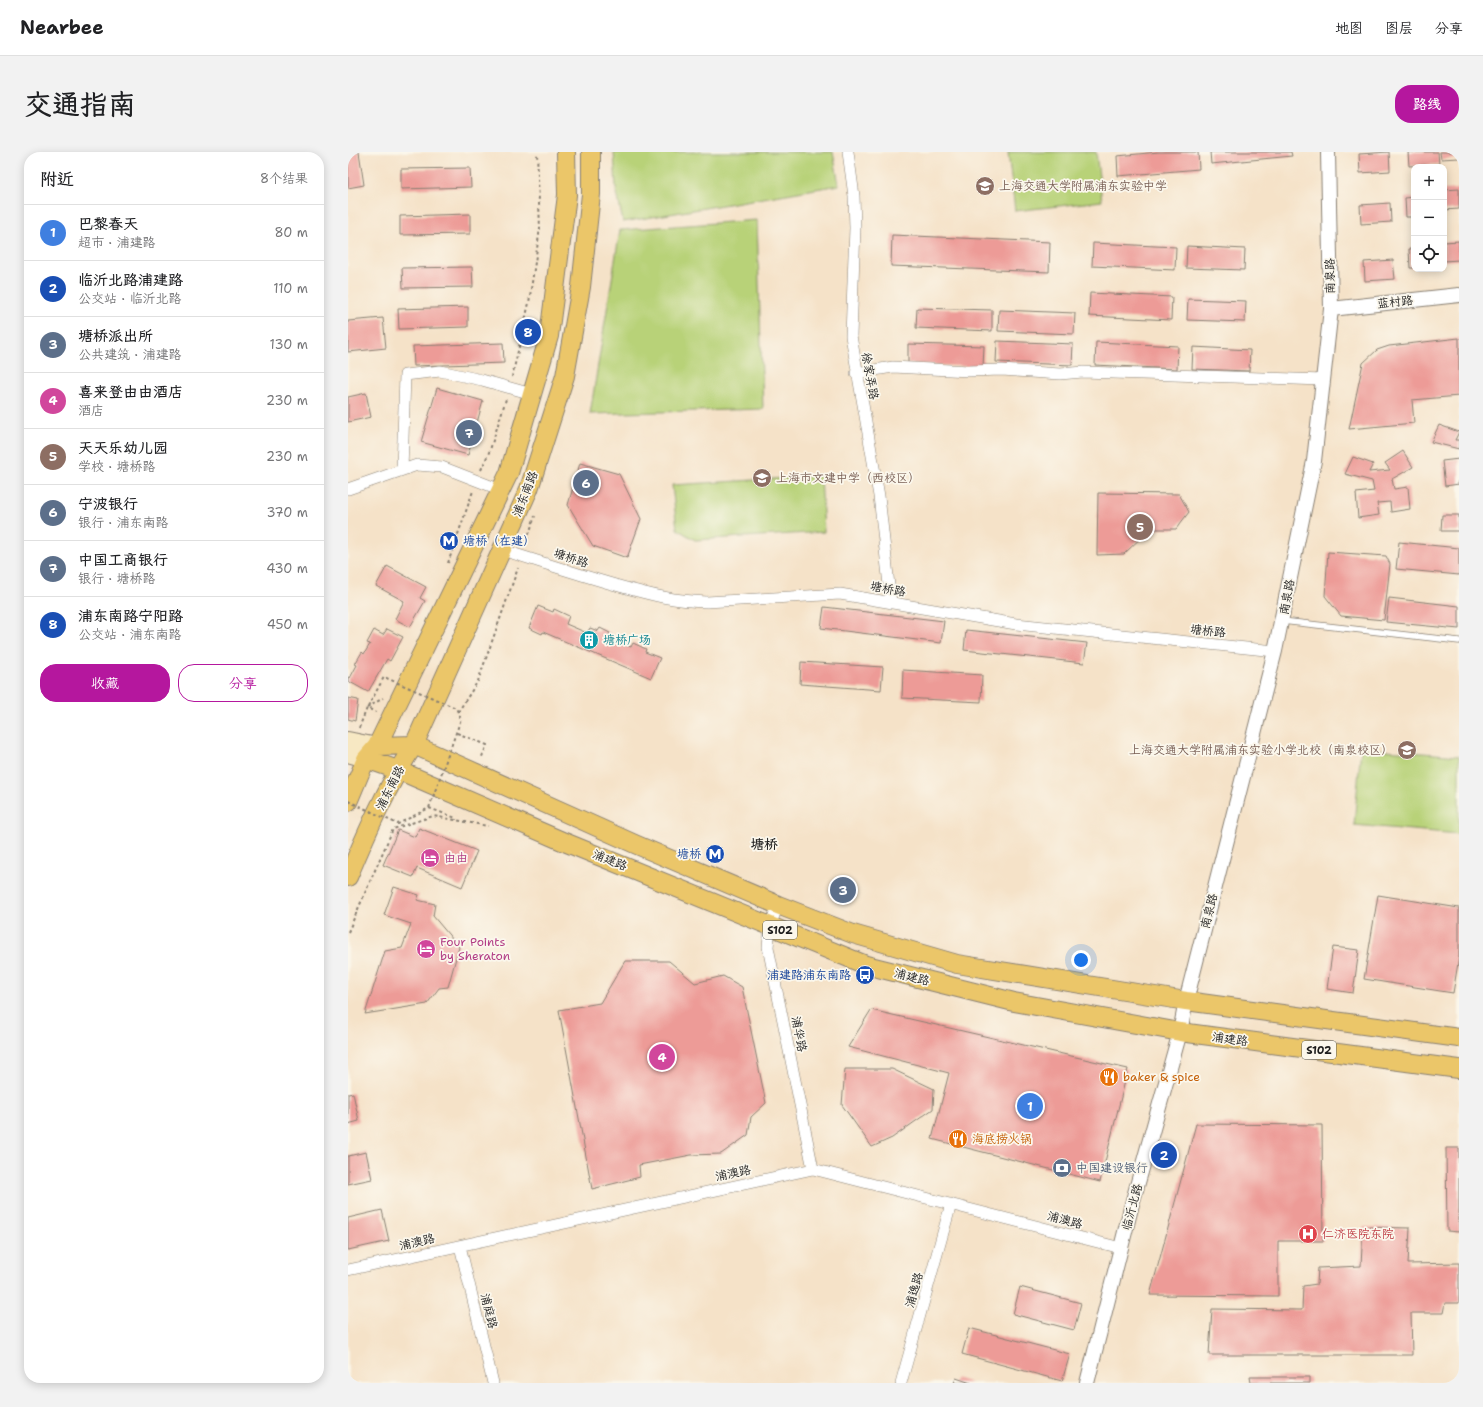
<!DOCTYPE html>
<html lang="zh">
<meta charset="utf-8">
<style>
body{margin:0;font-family:"Shantell Sans","LXGW WenKai TC",sans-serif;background:#f2f2f2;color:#202124}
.controls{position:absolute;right:12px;top:12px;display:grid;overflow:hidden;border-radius:8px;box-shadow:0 2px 10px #0003}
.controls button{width:36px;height:36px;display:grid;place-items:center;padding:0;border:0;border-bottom:1px solid #e0e0e0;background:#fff;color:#202124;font:20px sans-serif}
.you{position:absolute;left:733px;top:808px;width:14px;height:14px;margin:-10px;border:3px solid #fff;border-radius:50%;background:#1a73e8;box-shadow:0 0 0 6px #1a73e833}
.badge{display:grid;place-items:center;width:26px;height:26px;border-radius:50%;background:#b5179e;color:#fff;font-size:13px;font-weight:700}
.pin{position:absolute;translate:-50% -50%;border:2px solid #fff;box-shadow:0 1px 4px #0006}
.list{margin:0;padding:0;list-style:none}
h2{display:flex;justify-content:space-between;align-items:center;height:52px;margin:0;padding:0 16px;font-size:17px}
h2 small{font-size:13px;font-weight:400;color:#757577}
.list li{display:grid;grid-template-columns:26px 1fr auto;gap:12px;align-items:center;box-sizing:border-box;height:56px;padding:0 16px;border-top:1px solid #e0e0e0}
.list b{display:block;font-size:15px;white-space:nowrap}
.list p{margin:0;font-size:13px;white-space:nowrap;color:#757577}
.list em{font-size:13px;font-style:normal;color:#757577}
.actions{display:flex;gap:8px;padding:12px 16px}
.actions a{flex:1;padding:9px 0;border:1px solid #b5179e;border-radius:16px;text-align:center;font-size:14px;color:#b5179e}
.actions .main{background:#b5179e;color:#fff}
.icon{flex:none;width:22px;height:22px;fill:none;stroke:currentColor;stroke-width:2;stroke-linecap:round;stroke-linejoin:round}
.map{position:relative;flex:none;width:1111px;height:1231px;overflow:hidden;border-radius:16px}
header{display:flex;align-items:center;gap:24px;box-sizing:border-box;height:56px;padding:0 20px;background:#fff;border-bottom:1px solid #e0e0e0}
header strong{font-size:19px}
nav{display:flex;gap:22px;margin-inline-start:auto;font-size:14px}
.intro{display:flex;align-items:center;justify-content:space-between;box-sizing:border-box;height:96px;padding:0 24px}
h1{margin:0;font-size:28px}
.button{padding:10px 18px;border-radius:16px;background:#b5179e;color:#fff;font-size:14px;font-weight:700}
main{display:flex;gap:24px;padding:0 24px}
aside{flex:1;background:#fff;border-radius:16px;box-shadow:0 2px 10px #0003}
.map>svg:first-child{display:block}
.green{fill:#b8d278;stroke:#6a774a}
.building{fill:#ed9b97}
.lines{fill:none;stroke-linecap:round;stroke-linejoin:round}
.service-casing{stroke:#887f72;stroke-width:7}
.minor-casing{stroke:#887f72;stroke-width:12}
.tertiary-casing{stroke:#887f72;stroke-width:16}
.secondary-casing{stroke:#887f72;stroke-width:18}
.primary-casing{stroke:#887f72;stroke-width:20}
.path{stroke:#887f72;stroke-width:2;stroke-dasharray:3 3;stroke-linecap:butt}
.service{stroke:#fff;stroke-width:5.5}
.minor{stroke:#fff;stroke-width:11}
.tertiary{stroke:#fff;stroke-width:14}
.secondary{stroke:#f7e8c3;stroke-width:16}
.primary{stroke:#ebc669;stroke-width:18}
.path-bridge{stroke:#887f72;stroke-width:2;stroke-dasharray:3 3;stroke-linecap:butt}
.labels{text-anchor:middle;stroke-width:3.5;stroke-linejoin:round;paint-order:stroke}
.shield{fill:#fbf7ec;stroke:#5f5e5a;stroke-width:1}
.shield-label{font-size:11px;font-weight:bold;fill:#1c1c1c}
.education-label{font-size:12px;fill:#785e54;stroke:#fbf7ec;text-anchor:start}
.street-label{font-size:12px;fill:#1c1c1c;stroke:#fbf7ec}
.transit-label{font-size:12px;fill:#164399;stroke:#fbf7ec;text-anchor:end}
.culture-label{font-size:12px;fill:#0d838f;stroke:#fbf7ec;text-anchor:start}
.hotel-label{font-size:12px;fill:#b23c85;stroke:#fbf7ec;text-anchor:start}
.food-label{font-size:12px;fill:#c56008;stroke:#fbf7ec;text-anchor:start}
.service-label{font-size:12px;fill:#4e5e75;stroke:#fbf7ec;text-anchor:start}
.health-label{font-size:12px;fill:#be3a42;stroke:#fbf7ec;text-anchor:start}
.quarter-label{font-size:14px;font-weight:bold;fill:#1c1c1c;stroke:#fbf7ec}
</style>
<header>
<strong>Nearbee</strong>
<nav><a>地图</a><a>图层</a><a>分享</a></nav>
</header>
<div class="intro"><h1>交通指南</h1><a class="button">路线</a></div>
<main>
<aside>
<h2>附近<small>8个结果</small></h2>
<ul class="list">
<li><span class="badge" style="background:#3f7fe0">1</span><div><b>巴黎春天</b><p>超市 · 浦建路</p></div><em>80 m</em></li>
<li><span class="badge" style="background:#1a4fb4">2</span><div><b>临沂北路浦建路</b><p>公交站 · 临沂北路</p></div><em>110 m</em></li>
<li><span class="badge" style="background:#5c6f8a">3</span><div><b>塘桥派出所</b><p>公共建筑 · 浦建路</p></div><em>130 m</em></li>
<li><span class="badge" style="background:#d1479c">4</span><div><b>喜来登由由酒店</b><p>酒店</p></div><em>230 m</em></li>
<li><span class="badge" style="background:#8d6e63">5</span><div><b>天天乐幼儿园</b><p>学校 · 塘桥路</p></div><em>230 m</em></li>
<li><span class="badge" style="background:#5c6f8a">6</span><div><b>宁波银行</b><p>银行 · 浦东南路</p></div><em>370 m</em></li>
<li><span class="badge" style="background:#5c6f8a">7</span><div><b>中国工商银行</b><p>银行 · 塘桥路</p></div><em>430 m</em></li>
<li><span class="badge" style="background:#1a4fb4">8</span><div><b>浦东南路宁阳路</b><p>公交站 · 浦东南路</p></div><em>450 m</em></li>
</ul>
<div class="actions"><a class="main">收藏</a><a>分享</a></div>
</aside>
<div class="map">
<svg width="1111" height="1231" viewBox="0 0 1111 1231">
<rect width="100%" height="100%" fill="#fbf7ec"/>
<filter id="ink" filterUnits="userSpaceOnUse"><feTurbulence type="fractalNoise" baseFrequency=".025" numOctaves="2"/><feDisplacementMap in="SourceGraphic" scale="8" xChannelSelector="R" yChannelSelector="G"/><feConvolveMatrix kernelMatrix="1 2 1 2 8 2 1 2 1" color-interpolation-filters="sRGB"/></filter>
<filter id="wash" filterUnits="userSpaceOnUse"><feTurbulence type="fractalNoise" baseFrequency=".012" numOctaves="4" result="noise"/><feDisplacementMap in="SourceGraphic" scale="16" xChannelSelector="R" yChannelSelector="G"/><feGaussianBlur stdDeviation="0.9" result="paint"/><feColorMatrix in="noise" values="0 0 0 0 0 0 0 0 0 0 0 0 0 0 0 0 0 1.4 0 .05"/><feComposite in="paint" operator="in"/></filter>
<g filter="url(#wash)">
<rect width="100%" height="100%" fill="#f5e2c8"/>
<path class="green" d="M266,0H485L491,33L275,70L268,36Z
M660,0H748L754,49L667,59Z
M409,68L415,257L242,262L272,78Z
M473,324L476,380L347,388L329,377L324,333Z
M1013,596L1111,604V682L1006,673Z"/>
<g id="blocks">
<path class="building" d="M11,0L16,33L0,36V1Z
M811,0H850L851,17L770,24L769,4Z
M862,0H943L944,4L863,12Z
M1041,0L1042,19L1012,21L1011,2Z
M1060,0H1090L1091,12L1061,14Z
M1092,0H1111V6L1093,7Z
M122,16L123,35L53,37V17Z
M1111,37V57L1096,58V38Z
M1066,45V65H1058L1057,46Z
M1042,51L1043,70L1013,72L1012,53Z
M122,62V82L52,83V64Z
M544,83L702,90L701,120L543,114Z
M1111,89V108L1096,109V90Z
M745,91L828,95L827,118L744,114Z
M839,94L897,97L896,118L838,116Z
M1061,97H1066V116H1062Z
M1045,108L1047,127L1017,129L1016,110Z
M124,115L125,135L55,136L54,116Z
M742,141L824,145L823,168L741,164Z
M840,147L898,149L897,170L839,168Z
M120,155V175L51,177L50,157Z
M569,156L644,158V179L568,176Z
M651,158L727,161L726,182L650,179Z
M35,166L38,196L0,200V169Z
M1111,186V244L1064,248L1066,271L1001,277L1015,211L1029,198L1041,194Z
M649,189L725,192L724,213L648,210Z
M748,190L830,194L829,217L747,213Z
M155,191L156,211L66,214L65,194Z
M560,192L636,194L635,215L560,212Z
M845,195L902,198L901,219L844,217Z
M89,236L135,249L120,303L73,290Z
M18,241L23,265L0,270V245Z
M1091,273L1111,280L1107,288H1111V297L1083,290Z
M1055,299L1065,315L1044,327L1046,337L1060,335L1062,357L1043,360L1042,350L1029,351L1031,363L1010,366L1008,341L1026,339L1024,329L997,322L1005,305L1025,312L1021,320L1042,318L1037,311Z
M1111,307V332L1097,334L1094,309Z
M232,311L271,322L293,367L279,406L245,394L220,353Z
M750,341L831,342L841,360L828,377H802L776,402L749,403Z
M1094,363H1111V379H1093Z
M1051,390L1111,396V423L1048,417Z
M980,400L1038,404L1042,412L1036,468L993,464L977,444Z
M39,414L78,435L72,446L77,449L62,475L47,467L56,449L28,434Z
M1041,446L1111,454V477L1038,470Z
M190,454L205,460L206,457L221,464L218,472L239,481L242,476L250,479L252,476L262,481L260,486L283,495L285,491L298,497L297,500L312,506L303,526L195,480L194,482L181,476Z
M476,455L596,469L593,491L473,476Z
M39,477L55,485L42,509L39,507L20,540L0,529V525L2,526L9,513L7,512L14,500L16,502L22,492L19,491L26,478L35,483Z
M618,478L739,491L736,511L616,498Z
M453,510L535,515L533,538L452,532Z
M555,518L634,523L633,550L554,546Z
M0,546L10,548L7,569L0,567Z
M71,676L129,699L114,735L69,716L65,725L35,713L50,678L67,685Z
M46,735L71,743L69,748L87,752L85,764L111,795L100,835L91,836L79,852L17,862L37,799L54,796L63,772L36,763Z
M1030,743L1111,756V805L1105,841L1016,827Z
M985,795L1011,798L1005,841L979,837Z
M277,809H321L347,831L375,824L394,835L418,951L403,965L400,983L373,1002L343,1003L291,1013L292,1025L244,1037L211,858L252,851Z
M523,858L780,917L752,1030L584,987L601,921L500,895Z
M497,917H544L586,937L585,957L544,986L524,995L494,953Z
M5,941L11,969L0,972V942Z
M848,972L974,973L975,1089H930V1144L802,1143Z
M1098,996H1111V1080L1099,1079Z
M18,1000L24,1027L0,1032V1004Z
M34,1058L41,1089L0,1098V1066Z
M1015,1075L1062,1076L1060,1112L1111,1111V1151H1097L1095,1161H1063L1064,1203H861L864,1157L954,1158L955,1134L969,1132L970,1116L1013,1114Z
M672,1135L733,1151L726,1178L665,1162Z
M621,1176L722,1202L714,1229L614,1202Z
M902,1225H962V1231H903Z
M608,1226L623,1231H606Z"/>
</g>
</g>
<g filter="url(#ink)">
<use href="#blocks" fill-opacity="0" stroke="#887f72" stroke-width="1"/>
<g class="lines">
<defs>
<path id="service" d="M934,469L1111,489"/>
<path id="minor" d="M500,0L506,44L507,76L503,184L531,344L543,451
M508,221L545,215L621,219L654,218L712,222L735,220L975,228
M54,318L57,223L92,219L134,228L184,242
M0,337L69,313L94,315L153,338
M154,398C193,410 232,423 271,434C303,443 326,449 359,450L492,442L668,472L927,499
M430,753L422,774L420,795L465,1017
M112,1094L145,1231
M0,1118L465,1017L773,1096
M553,1231L603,1052"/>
<path id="tertiary" d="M983,157L1111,143
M739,1231L784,1052L832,880L838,849L927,499L966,309L983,157L980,0"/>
<path id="secondary" d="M0,588L29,594
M0,602L18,607"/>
<path id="primary" d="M29,594L66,593L289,693L430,753L505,782L609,812L838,849L1111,886
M18,607L50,618L214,689L518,813L666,850L832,880L1111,917
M0,650L18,607L29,594L161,321L201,184L219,43L218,0
M0,725C19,680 39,634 66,593L181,337L217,224L233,135L243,42V0"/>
</defs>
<use href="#service" class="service-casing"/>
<use href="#minor" class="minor-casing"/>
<use href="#tertiary" class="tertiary-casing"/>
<use href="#secondary" class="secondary-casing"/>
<use href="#primary" class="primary-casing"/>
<path class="path" d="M164,225L181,151L192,76L189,0
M133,318L142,298L158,247
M177,394L187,364
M100,411L125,339
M20,555L36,525
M19,556L35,546
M110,560L130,529L170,416
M11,576L19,556L28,560
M109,581L139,593L133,607
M81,656L108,666V668
M0,780L45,677L85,664L140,674"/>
<use href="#service" class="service"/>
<use href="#minor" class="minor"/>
<use href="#tertiary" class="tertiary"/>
<use href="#secondary" class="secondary"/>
<use href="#primary" class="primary"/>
<path class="path-bridge" d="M0,649L50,672L81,656L113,567L108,556L36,525"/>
</g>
</g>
<defs>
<symbol id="school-disc" viewBox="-11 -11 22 22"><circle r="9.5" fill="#8d6e63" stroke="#fbf7ec"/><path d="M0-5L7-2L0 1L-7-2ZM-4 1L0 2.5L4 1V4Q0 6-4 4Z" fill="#fff"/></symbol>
<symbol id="metro-disc" viewBox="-11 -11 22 22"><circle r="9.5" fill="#1a4fb4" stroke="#fbf7ec"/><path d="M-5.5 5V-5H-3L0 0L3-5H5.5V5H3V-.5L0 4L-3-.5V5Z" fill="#fff"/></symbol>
<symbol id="building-disc" viewBox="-11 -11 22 22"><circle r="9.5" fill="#0f9aa8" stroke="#fbf7ec"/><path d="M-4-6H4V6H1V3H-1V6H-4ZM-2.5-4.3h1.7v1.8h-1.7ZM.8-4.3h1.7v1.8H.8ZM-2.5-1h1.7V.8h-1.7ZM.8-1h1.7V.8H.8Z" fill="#fff"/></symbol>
<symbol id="hotel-disc" viewBox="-11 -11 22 22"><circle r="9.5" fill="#d1479c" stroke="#fbf7ec"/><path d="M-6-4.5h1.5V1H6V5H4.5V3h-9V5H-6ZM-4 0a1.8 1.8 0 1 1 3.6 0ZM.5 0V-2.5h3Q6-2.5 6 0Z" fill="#fff"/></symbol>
<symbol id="bus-disc" viewBox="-11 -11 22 22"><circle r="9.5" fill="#1a4fb4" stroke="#fbf7ec"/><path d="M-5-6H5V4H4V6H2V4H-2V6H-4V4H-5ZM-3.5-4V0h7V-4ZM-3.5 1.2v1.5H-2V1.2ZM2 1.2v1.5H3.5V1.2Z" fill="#fff"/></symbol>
<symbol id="restaurant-disc" viewBox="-11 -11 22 22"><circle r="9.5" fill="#e8710a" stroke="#fbf7ec"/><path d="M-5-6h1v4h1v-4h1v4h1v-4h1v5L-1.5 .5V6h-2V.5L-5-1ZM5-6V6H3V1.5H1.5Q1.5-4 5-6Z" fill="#fff"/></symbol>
<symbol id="bank-disc" viewBox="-11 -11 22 22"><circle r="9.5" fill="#5c6f8a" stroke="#fbf7ec"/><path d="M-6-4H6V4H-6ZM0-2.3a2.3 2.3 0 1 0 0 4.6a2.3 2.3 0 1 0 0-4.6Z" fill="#fff"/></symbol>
<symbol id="hospital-disc" viewBox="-11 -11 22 22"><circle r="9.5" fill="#e0444e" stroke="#fbf7ec"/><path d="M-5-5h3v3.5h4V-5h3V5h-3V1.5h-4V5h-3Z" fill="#fff"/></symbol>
</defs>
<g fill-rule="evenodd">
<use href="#school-disc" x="626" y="23" width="22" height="22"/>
<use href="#school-disc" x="403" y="315" width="22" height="22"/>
<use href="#metro-disc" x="90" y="378" width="22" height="22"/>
<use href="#building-disc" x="230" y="477" width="22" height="22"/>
<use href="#school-disc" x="1048" y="587" width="22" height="22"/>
<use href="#metro-disc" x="356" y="691" width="22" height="22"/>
<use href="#hotel-disc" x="71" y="695" width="22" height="22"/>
<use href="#hotel-disc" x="67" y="786" width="22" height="22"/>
<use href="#bus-disc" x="506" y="812" width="22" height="22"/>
<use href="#restaurant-disc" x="750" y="914" width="22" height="22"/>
<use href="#restaurant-disc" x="599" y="976" width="22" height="22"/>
<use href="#bank-disc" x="703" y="1005" width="22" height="22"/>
<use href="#hospital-disc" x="949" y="1071" width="22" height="22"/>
</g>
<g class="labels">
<g class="shield">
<rect x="415" y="769" width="34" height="18" rx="3"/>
<rect x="954" y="889" width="34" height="18" rx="3"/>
</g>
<g class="shield-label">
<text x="432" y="782">S102</text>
<text x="971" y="902">S102</text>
</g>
<g class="education-label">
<text x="651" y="38">上海交通大学附属浦东实验中学</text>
<text x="428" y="330">上海市文建中学（西校区）</text>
<text x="1045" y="602" text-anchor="end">上海交通大学附属浦东实验小学北校（南泉校区）</text>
</g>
<g class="street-label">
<text transform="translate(982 124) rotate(-91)" y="4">南泉路</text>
<text transform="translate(1047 150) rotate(-6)" y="4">蓝村路</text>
<text transform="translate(522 224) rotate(80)" y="4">徐家弄路</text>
<text transform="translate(177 342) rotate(-68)" y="4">浦东南路</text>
<text transform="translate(223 406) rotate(18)" y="4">塘桥路</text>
<text transform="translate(540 437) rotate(10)" y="4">塘桥路</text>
<text transform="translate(939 445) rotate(-79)" y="4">南泉路</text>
<text transform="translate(860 479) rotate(6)" y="4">塘桥路</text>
<text transform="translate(42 636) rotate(-63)" y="4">浦东南路</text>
<text transform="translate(262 708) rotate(22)" y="4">浦建路</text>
<text transform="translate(861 759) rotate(-76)" y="4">南泉路</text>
<text transform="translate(564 825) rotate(14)" y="4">浦建路</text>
<text transform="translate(451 882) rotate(79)" y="4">浦华路</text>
<text transform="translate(882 887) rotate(8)" y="4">浦建路</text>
<text transform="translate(385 1021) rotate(-12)" y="4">浦澳路</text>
<text transform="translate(784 1055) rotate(-75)" y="4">临沂北路</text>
<text transform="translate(717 1068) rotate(15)" y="4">浦澳路</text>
<text transform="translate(69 1090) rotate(-13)" y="4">浦澳路</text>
<text transform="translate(566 1138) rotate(-74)" y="4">浦逸路</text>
<text transform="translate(141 1159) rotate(76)" y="4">浦庭路</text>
</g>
<g class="transit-label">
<text x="115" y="393" text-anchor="start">塘桥（在建）</text>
<text x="353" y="706">塘桥</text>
<text x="503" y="827">浦建路浦东南路</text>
</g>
<g class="culture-label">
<text x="255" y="492">塘桥广场</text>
</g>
<g class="hotel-label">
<text x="96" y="710">由由</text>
<text x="92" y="794">Four Points<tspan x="92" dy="14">by Sheraton</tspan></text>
</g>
<g class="food-label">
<text x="775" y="929">baker &amp; spice</text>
<text x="624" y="991">海底捞火锅</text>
</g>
<g class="service-label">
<text x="728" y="1020">中国建设银行</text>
</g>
<g class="health-label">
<text x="974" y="1086">仁济医院东院</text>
</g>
<g class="quarter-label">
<text x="416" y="697">塘桥</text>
</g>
</g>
</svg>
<div class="controls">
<button>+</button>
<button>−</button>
<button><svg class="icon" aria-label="locate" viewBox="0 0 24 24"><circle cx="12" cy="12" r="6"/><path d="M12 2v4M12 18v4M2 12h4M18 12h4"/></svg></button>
</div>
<div class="you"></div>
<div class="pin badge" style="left:682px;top:954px;background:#3f7fe0">1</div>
<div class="pin badge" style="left:816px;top:1003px;background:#1a4fb4">2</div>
<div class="pin badge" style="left:495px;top:738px;background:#5c6f8a">3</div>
<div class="pin badge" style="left:314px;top:905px;background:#d1479c">4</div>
<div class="pin badge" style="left:792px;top:375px;background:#8d6e63">5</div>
<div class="pin badge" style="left:238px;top:331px;background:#5c6f8a">6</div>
<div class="pin badge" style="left:121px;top:281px;background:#5c6f8a">7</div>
<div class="pin badge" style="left:180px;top:180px;background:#1a4fb4">8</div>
</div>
</main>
